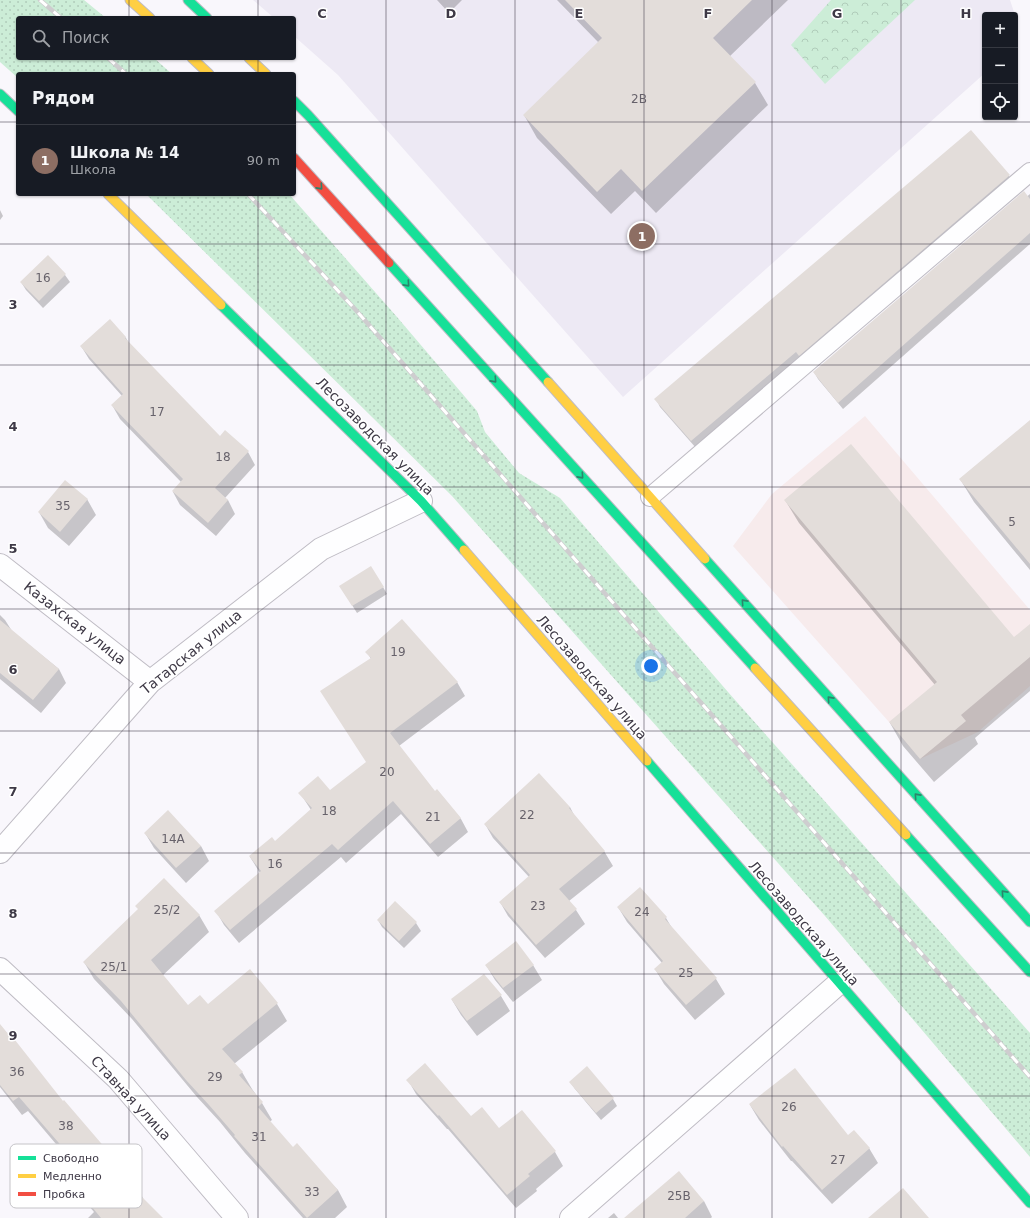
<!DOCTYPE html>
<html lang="ru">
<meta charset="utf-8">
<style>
body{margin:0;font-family:"DejaVu Sans",sans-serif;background:#242831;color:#f1f3f6}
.controls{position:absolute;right:12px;top:12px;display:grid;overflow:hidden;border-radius:4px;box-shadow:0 1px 3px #0004}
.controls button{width:36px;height:36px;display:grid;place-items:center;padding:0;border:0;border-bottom:1px solid #363941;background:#171b24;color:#f1f3f6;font:20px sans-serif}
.you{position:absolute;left:651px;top:666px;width:14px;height:14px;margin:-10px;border:3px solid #fff;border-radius:50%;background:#1a73e8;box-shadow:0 0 0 6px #1a73e833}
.badge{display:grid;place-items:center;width:26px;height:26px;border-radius:50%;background:#7f7c86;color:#fff;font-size:13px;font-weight:700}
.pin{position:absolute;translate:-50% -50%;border:2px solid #fff;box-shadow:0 1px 4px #0006}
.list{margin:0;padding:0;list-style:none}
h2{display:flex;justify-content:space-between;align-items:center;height:52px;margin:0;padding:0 16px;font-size:17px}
h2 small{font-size:13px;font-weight:400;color:#9ea1a6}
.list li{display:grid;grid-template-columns:26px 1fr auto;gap:12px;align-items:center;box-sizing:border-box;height:72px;padding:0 16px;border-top:1px solid #363941}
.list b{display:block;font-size:15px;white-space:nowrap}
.list p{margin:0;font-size:13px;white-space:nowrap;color:#9ea1a6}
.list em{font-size:13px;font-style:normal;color:#9ea1a6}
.icon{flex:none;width:22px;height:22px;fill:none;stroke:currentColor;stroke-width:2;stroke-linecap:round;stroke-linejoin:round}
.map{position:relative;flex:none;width:1030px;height:1218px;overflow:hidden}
.search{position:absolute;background:#171b24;box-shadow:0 1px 3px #0004;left:16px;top:16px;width:280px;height:44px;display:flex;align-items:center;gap:10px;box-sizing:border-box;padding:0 14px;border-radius:4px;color:#9ea1a6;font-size:15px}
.panel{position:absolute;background:#171b24;box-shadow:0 1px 3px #0004;left:16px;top:72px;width:280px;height:124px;border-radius:4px}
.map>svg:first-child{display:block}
.industrial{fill:#f7ebec}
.built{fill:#ede9f4}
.grass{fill:url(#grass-dots)}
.park{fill:url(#park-crowns)}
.shadow{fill:#0003}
.building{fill:#e3ddda}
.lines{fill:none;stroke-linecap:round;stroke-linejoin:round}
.lane-casing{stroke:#bfbcc4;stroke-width:20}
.street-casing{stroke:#bfbcc4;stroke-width:24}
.fast-casing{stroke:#bfbcc4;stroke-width:11}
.slow-casing{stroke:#bfbcc4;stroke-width:11}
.jam-casing{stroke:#bfbcc4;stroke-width:11}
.lane{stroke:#fefeff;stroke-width:18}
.street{stroke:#fefeff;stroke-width:22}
.fast{stroke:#16e098;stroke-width:9}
.slow{stroke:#ffcf43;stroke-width:9}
.jam{stroke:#f24e42;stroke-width:9}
.rail-casing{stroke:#cecdcf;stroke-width:4.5}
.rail{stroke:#fff;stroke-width:3;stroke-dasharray:9;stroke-linecap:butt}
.oneway{stroke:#2c846b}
.grid{fill:none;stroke:#3e3946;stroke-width:1;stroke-opacity:0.55}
.labels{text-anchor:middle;stroke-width:3;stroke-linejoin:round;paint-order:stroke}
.number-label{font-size:12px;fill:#67626b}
.street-label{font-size:14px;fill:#3e3946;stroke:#fff}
.key{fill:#fff;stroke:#c5c4c8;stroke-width:1}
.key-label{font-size:11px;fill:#3e3946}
.grid-label{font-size:13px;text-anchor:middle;font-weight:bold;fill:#3e3946;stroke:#fff;stroke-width:3;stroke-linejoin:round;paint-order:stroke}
</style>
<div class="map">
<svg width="1030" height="1218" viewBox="0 0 1030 1218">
<defs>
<pattern id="grass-dots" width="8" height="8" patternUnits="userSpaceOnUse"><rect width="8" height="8" fill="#ccedd7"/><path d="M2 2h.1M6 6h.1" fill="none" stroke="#b0ccba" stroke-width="1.8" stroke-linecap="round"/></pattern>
<pattern id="park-crowns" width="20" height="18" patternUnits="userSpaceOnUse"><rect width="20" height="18" fill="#ccedd7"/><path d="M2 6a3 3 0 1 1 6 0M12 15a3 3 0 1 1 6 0" fill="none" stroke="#b0ccba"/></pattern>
</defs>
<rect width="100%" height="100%" fill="#f9f7fc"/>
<path class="industrial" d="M865,416L1030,610V686L978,732L920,759L889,722L733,546L772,494Z"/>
<path class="built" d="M253,0H1010L1015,15H985V73L623,397L338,75L294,36V18H274Z"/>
<path class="grass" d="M0,0H84L106,18H18V58H154L172,74H18V78L0,62Z
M146,194H289L397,317L477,411L485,432L519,473L560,498L728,692L1030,1033V1157L825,916L452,496Z"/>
<path class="park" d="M831,0H915L825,84L791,45Z"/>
<path class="shadow" d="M437,0H462L449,13Z
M557,0H788L729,57L755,83L768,105L656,213L635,191L611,214L537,138L524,115L599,43Z
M971,131L1009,176L1013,183L696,448L660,407L656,399Z
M1030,194V244L843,409L818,379L814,372Z
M0,210L3,216L0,220Z
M48,257L65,275L70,282L43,308L26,290L21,282Z
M110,320L126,338L130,345L220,438L248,452L255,465L225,498L228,500L235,514L216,536L180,505L173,492L181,482L120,419L112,405L122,396L89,359L81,346Z
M1030,421V570L974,502L960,479Z
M87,499L96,515L69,546L48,528L39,512Z
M785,500L1014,638L1030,625V691L975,738L978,744L934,782L903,746L890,723L935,685L799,523Z
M340,586L383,587L387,594L357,613Z
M0,615L5,620L12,631L59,669L66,683L41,713L0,679Z
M367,652L457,682L465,696L399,746L435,792L437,790L461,819L468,832L438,857L401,814L346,863L341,857L239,943L224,925L216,911L260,873L250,857L275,842L311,810L300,793L330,791L367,763L371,659Z
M570,807L574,815L604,851L613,866L569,901L576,910L585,924L545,958L508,916L500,902L529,877L493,838L485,824Z
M145,833L201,846L209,861L186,883L154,848Z
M395,903L416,923L421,931L404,948L382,927L378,920Z
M618,907L666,918L672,928L716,979L725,994L695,1020L664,984L655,969L662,963L627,922Z
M199,915L209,932L162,976L188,1007L208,1006L250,971L277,1004L287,1021L234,1064L242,1072L252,1089L262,1103L272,1120L269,1122L293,1148L338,1190L347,1207L335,1218H303L245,1153L220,1122L197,1097L132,1019L94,979L84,962Z
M486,965H533L542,980L513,1002L495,980Z
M484,976L501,996L510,1011L477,1036L461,1015L452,1000Z
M0,1025L63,1102L136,1185L144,1200L162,1218H88L94,1212L88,1205L80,1190L89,1183L28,1111L22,1115L0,1087Z
M587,1068L613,1099L617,1106L601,1120L575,1089L570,1082Z
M408,1080L471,1117L499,1129L522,1111L555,1152L563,1166L536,1189L537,1191L516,1208L448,1129H447L416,1094Z
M750,1105L848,1137L869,1148L878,1163L832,1204L792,1161H791L759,1120Z
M704,1201L712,1217L711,1218H625Z
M614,1213L618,1218H608Z"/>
<path class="building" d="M565,0H752L713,38L756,82L642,191L621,169L597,192L523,115L602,38Z
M971,130L1010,175L799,356L796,352L691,441L654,399Z
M1024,191L1030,199V233L838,403L813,372Z
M48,255L66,274L39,301L20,282Z
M110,319L126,337L125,338L220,436L225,430L249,451L215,488L228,500L208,523L172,491L183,479L111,405L123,394L80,346Z
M1030,420V564L959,479Z
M851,444L1014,637L1030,624V657L961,715L966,721L920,759L889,722L937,682L784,500Z
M65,480L88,499L60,532L38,512Z
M371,566L384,587L352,606L339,586Z
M402,619L458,682L390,733L435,791L437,789L461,818L430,844L393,801L338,850L332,844L230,930L214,911L261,871L249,856L272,837L275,841L312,808L298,793L318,776L330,790L366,762L320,691L371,658L365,652Z
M0,620L59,669L33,700L0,673Z
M539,773L570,807L569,808L605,851L559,889L577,909L536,945L499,902L530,875L484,824Z
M168,810L201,846L176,868L144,833Z
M164,878L200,915L151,960L188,1005L200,995L208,1004L250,969L278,1003L222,1049L243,1072L239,1075L263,1102L258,1107L293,1147L297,1143L338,1190L307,1218L234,1136L235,1135L209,1105L186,1080L121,1001L83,962L138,909L135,906Z
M640,887L667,917L665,919L717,978L686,1005L654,969L663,961L617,907Z
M395,901L417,922L399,941L377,920Z
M516,941L534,965L503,988L485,965Z
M484,974L502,995L467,1021L451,999Z
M0,1024L14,1041L15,1040L63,1101L64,1100L137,1185L133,1188L163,1218H101L78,1190L91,1180L19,1097L13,1101L0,1085Z
M425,1063L471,1116L482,1107L499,1128L522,1110L556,1151L528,1174L530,1176L507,1195L439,1115L438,1116L406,1080Z
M587,1066L614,1098L596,1113L569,1082Z
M795,1068L848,1135L854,1130L870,1148L822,1190L783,1146L782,1147L749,1104Z
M679,1171L704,1201L685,1218H624Z
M903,1188L929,1218H868Z"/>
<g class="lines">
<defs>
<path id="lane" d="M650,497L1030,172"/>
<path id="street" d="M0,565L150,682
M0,852L150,682L321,549L421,501
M0,969L118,1079L237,1218
M571,1218L839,983"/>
<path id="fast" d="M188,0L207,18
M0,94L18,111
M294,101L308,115L548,382
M389,263L755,668
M221,305L421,501L464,550
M705,559L1030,922
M647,761L1030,1203
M906,835L1030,972"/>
<path id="slow" d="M130,0L150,18
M192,58L209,74
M249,58L266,74
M108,194L221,305
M548,382L705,559
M464,550L647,761
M755,668L906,835"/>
<path id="jam" d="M294,158L389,263"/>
</defs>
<use href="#lane" class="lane-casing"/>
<use href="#street" class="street-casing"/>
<use href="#fast" class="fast-casing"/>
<use href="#slow" class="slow-casing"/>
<use href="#jam" class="jam-casing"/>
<use href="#lane" class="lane"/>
<use href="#street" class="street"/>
<use href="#fast" class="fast"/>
<use href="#slow" class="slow"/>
<use href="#jam" class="jam"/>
<defs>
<path id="rail" d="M40,0L61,18
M108,58L126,74
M248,194L354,308L1030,1077"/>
</defs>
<use href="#rail" class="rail-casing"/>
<use href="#rail" class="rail"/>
</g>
<defs><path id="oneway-chevron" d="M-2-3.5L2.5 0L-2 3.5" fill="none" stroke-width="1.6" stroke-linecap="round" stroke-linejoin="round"/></defs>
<g class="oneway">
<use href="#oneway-chevron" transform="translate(320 187) rotate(48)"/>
<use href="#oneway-chevron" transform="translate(407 284) rotate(48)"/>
<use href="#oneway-chevron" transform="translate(494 380) rotate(48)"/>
<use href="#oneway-chevron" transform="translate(581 476) rotate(48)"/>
<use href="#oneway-chevron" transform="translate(744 602) rotate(-132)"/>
<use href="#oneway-chevron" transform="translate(830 699) rotate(-132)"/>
<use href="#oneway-chevron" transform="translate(917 796) rotate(-132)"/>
<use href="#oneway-chevron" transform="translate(1004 893) rotate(-132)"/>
</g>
<path class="grid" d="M129,0V18M258,0V18M386,0V1218M515,0V1218M644,0V1218M772,0V1218M901,0V1218M129,58V74M258,58V74M0,122H18M294,122H1030M129,194V1218M258,194V1218M0,244H1030M0,365H1030M0,487H1030M0,609H1030M0,731H1030M0,853H1030M0,974H1030M0,1096H1030"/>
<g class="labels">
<g class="number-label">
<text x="639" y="103">2В</text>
<text x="43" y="282">16</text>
<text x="157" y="416">17</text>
<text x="223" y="461">18</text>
<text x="63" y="510">35</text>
<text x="1012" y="526">5</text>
<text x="398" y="656">19</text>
<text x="387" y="776">20</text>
<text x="329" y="815">18</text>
<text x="527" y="819">22</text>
<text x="433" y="821">21</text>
<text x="173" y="843">14А</text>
<text x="275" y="868">16</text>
<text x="538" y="910">23</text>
<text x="167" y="914">25/2</text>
<text x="642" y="916">24</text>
<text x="114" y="971">25/1</text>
<text x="686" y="977">25</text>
<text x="17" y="1076">36</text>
<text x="215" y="1081">29</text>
<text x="789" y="1111">26</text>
<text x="66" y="1130">38</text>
<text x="259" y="1141">31</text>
<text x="838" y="1164">27</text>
<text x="312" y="1196">33</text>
<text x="679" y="1200">25В</text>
</g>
<g class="street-label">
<text transform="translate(375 436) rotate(45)" y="5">Лесозаводская улица</text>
<text transform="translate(75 623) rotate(38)" y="5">Казахская улица</text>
<text transform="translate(191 652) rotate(-39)" y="5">Татарская улица</text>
<text transform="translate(592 677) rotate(49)" y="5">Лесозаводская улица</text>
<text transform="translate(804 923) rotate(49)" y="5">Лесозаводская улица</text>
<text transform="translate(131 1098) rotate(47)" y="5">Ставная улица</text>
</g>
</g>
<rect x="10" y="1144" width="132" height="64" rx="6" class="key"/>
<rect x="18" y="1156" width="18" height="4" fill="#16e098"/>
<rect x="18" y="1174" width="18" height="4" fill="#ffcf43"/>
<rect x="18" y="1192" width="18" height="4" fill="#f24e42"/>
<g class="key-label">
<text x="43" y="1162">Свободно</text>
<text x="43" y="1180">Медленно</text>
<text x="43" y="1198">Пробка</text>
</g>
<g class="grid-label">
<text x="322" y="18">C</text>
<text x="451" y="18">D</text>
<text x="579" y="18">E</text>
<text x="708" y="18">F</text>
<text x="837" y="18">G</text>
<text x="966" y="18">H</text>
<text x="13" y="309">3</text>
<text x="13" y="431">4</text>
<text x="13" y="553">5</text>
<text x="13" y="674">6</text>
<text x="13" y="796">7</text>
<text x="13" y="918">8</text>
<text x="13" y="1040">9</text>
</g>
</svg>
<div class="controls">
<button>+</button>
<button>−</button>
<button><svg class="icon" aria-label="locate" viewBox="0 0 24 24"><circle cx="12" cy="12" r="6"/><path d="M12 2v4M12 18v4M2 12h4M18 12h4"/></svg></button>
</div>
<div class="you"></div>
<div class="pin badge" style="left:642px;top:236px;background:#8d6e63">1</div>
<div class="search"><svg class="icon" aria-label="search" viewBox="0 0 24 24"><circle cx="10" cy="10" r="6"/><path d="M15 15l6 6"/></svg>Поиск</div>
<section class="panel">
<h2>Рядом<small></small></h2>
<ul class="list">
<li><span class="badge" style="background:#8d6e63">1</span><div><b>Школа № 14</b><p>Школа</p></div><em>90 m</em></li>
</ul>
</section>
</div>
